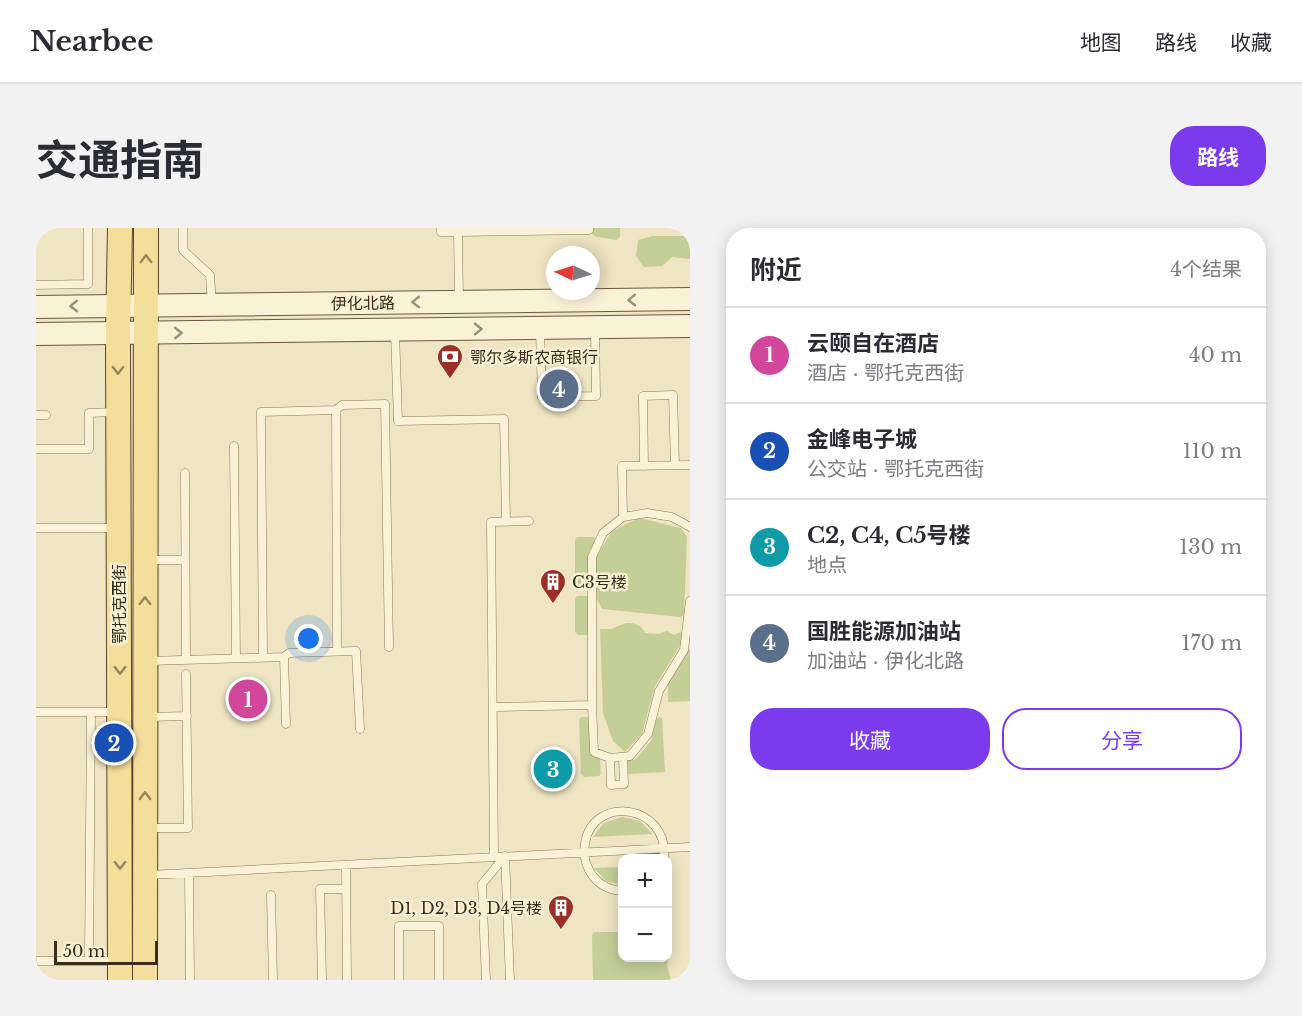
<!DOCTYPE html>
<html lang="zh">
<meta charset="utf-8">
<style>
body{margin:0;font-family:"Libre Baskerville","Noto Sans SC",serif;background:#f2f2f3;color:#2b2b33}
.controls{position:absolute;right:18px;bottom:18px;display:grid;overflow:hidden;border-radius:12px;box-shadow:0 3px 15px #0003}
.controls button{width:54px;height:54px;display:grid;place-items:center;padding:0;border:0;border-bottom:2px solid #e1e1e2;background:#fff;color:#2b2b33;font:30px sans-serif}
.compass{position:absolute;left:510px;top:18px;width:54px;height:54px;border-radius:50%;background:#fff;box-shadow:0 3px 15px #0003;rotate:274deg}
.scale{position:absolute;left:18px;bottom:15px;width:104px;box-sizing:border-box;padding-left:6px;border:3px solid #3a2d1e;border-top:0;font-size:16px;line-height:21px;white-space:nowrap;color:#3a2d1e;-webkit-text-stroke:4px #f7efd3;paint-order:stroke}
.you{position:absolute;left:273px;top:411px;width:21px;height:21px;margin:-15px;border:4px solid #fff;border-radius:50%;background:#1a73e8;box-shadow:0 0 0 9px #1a73e833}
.badge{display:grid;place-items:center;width:39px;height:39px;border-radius:50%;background:#7c3aed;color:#fff;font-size:20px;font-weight:700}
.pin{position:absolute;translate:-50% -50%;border:3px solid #fff;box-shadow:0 2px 6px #0006}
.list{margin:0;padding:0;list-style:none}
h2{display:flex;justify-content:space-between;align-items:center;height:78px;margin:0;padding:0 24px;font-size:26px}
h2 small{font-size:20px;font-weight:400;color:#7c7c81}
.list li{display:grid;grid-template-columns:39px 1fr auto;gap:18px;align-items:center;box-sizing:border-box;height:96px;padding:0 24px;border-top:2px solid #e1e1e2}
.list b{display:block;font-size:22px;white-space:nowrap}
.list p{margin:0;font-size:20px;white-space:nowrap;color:#7c7c81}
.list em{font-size:20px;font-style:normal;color:#7c7c81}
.actions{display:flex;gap:12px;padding:18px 24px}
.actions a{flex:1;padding:14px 0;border:2px solid #7c3aed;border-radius:24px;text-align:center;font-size:21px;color:#7c3aed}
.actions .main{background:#7c3aed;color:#fff}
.map{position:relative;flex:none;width:654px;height:752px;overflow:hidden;border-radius:24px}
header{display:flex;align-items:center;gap:36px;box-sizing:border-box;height:84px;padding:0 30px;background:#fff;border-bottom:2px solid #e1e1e2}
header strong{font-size:28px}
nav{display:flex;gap:33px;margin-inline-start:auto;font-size:21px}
.intro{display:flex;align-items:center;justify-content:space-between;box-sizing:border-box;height:144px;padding:0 36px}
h1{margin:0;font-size:42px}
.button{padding:15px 27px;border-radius:24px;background:#7c3aed;color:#fff;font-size:21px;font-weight:700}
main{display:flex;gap:36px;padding:0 36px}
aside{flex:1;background:#fff;border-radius:24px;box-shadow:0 3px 15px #0003}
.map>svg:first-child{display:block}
.green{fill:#c4ce97}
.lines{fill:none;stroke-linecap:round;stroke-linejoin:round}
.lane-casing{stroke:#8a7759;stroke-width:9}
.secondary-casing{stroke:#6c583d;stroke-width:24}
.primary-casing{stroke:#58452e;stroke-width:26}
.lane{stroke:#faf2d7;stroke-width:8}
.secondary{stroke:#faf2d7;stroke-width:22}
.primary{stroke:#f3de9a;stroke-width:24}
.oneway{stroke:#96865c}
.oneway2{stroke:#9a907a}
.labels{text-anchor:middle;stroke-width:5;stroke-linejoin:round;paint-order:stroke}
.street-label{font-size:16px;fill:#3a2d1e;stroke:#f7efd3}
.poi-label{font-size:16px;fill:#3a2d1e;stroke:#f7efd3;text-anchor:start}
</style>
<header>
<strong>Nearbee</strong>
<nav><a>地图</a><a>路线</a><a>收藏</a></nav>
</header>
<div class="intro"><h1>交通指南</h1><a class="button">路线</a></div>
<main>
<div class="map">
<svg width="654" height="752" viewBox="0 0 654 752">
<rect width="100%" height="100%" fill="#efe5c3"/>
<path class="green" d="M556,0H584V8L581,12L561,9L556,6Z
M616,8H654V31L636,29L626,38L608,39L600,28L602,12Z
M603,290L645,300L651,309L648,387L644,389L566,381L561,371L559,331L576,303Z
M541,309H557L560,311V315L553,323V353L550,356H542L539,353V313Z
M541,368H551L553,370V404L551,407H542L539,404V371Z
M590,395C599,395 605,396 609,405L622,406L631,403L638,407L645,404V416L619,458L606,506L589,524L577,513L567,485L564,401H575Z
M654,421V473L632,474V456L650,424Z
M545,489H554L555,525L564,529L565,546L563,548L548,549L545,546L543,492Z
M623,489L626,490L629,544L591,546V532H599L615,513L620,492Z
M586,589L604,593L616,606L557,609L568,595Z
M586,639V657L570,653L558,640Z
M557,704H586V730H632V721L634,727L631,737L635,752H557L556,708Z"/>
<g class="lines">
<defs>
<path id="lane" d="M147,0V22L174,47L176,76
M405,0V4H422
M0,57L52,56V0
M423,72L422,4L553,2V0
M504,102L506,169L560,168L559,101
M359,104L362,193L468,191L470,294
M300,182L306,177L349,176L353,419
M0,187H10
M198,218L200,430
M0,221H53V185L78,184
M608,238L607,168L637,167L639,237
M149,245L150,432
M587,289L586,238L654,237
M0,300H79
M113,332H149
M227,429L225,184L300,182L301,423
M248,429L253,425L320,423L324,501
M113,433L248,429L250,496
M556,477V329L567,305L587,289L611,285L636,289L654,299
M457,479L556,477L558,524L574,530L575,557L588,556L587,529
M0,484H80
M113,489L151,488
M574,530L594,528L612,506L623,463L648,422L654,373
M113,600H152L150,446
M469,628L474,752
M458,629L455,294L493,293
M310,637L311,752
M153,645L154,752
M113,647L654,619
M586,663C572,662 560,655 553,642C548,633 548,625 549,615C557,566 633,576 628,630
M235,667L237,752
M0,733H79
M53,733L55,484
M286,752L284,661H310
M363,752V698H403V752
M450,752L446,656L469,628"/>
<path id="secondary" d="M0,79L654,71
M0,106L654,98"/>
<path id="primary" d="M84,752L82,104L84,0
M109,752L110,0"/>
</defs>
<use href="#lane" class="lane-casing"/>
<use href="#secondary" class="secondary-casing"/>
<use href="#primary" class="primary-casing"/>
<use href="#lane" class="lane"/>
<use href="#secondary" class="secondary"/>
<use href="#primary" class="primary"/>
</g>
<defs><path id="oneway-chevron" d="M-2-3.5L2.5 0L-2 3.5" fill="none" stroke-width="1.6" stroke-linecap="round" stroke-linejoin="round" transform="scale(1.5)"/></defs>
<g class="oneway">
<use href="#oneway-chevron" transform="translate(110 31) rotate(-90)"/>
<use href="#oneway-chevron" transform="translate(82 142) rotate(90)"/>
<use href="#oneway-chevron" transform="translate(109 373) rotate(-90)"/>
<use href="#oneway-chevron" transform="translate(84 442) rotate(90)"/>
<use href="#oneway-chevron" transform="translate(109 568) rotate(-90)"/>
<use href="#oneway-chevron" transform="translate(84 637) rotate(90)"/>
</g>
<g class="oneway2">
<use href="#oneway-chevron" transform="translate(596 72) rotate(179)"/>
<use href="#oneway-chevron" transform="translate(380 74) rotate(179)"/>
<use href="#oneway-chevron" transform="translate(38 78) rotate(179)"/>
<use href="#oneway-chevron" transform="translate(442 101) rotate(-1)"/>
<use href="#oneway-chevron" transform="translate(142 105) rotate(-1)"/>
</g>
<defs>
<symbol id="bank-pin" viewBox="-11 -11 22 30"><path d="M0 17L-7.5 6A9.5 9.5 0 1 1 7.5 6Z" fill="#9b2f28" stroke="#f7efd3"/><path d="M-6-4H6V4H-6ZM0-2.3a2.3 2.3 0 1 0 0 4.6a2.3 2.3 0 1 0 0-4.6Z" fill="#fff"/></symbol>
<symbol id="building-pin" viewBox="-11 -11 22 30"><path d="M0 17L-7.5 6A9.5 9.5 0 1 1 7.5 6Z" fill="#9b2f28" stroke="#f7efd3"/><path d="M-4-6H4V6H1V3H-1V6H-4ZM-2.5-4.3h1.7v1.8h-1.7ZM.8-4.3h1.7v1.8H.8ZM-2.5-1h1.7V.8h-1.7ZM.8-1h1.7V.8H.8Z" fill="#fff"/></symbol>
</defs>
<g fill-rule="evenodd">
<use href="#bank-pin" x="399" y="114" width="30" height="40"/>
<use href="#building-pin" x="502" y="339" width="30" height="40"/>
<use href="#building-pin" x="510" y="665" width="30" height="40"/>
</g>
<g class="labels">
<g class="street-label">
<text transform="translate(327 75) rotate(-1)" y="6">伊化北路</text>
<text transform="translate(83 376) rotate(-90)" y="6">鄂托克西街</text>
</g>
<g class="poi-label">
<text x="434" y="135">鄂尔多斯农商银行</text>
<text x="536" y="360">C3号楼</text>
<text x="506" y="686" text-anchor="end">D1, D2, D3, D4号楼</text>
</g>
</g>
</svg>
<div class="controls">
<button>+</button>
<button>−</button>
</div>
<svg class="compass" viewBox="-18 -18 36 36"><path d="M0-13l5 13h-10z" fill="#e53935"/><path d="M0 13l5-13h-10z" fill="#7c7c81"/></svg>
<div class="scale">50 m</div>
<div class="you"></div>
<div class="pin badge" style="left:212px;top:471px;background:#d1479c">1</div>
<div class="pin badge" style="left:78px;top:515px;background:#1a4fb4">2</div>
<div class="pin badge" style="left:517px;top:541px;background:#0f9aa8">3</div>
<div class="pin badge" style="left:523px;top:161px;background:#5c6f8a">4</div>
</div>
<aside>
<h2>附近<small>4个结果</small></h2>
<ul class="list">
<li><span class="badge" style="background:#d1479c">1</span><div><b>云颐自在酒店</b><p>酒店 · 鄂托克西街</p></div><em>40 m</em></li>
<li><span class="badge" style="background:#1a4fb4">2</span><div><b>金峰电子城</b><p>公交站 · 鄂托克西街</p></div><em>110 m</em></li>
<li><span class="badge" style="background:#0f9aa8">3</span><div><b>C2, C4, C5号楼</b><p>地点</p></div><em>130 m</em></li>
<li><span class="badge" style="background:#5c6f8a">4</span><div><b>国胜能源加油站</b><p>加油站 · 伊化北路</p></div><em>170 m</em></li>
</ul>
<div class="actions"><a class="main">收藏</a><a>分享</a></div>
</aside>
</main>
